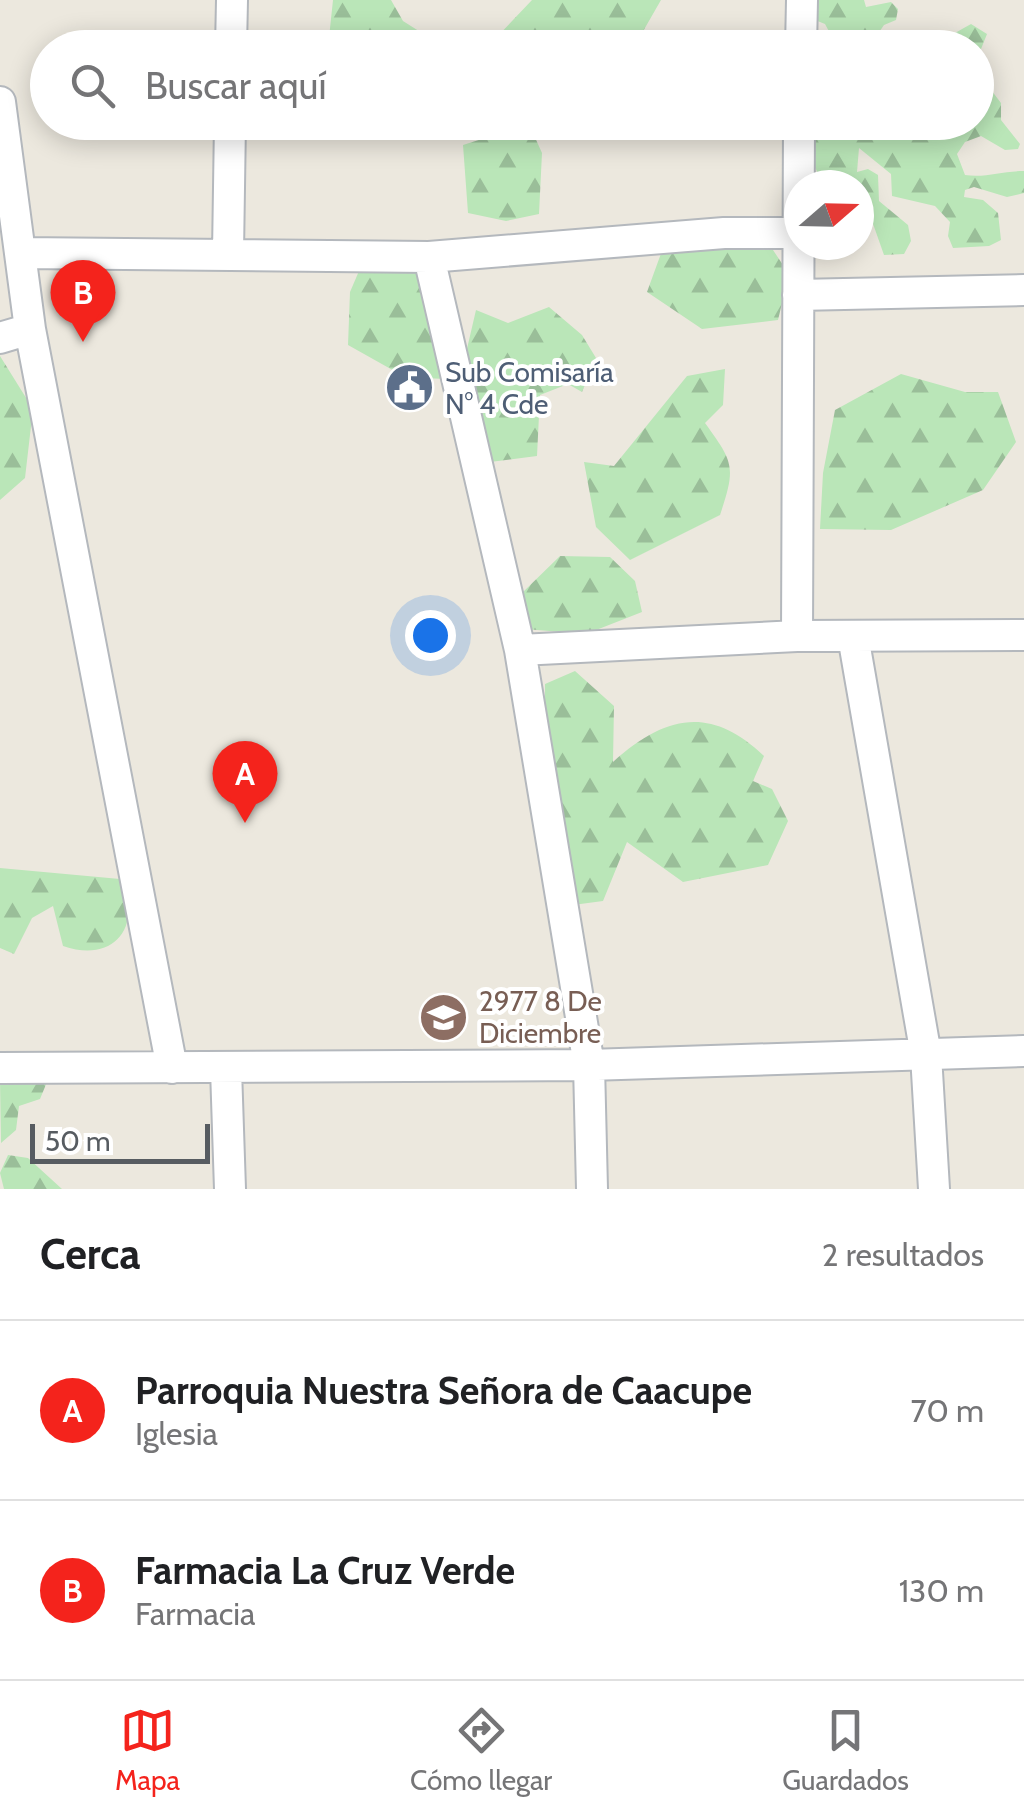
<!DOCTYPE html>
<html lang="es">
<meta charset="utf-8">
<style>
body{margin:0;font-family:Cabin,sans-serif;background:#f2f2f2;color:#202124}
.compass{position:absolute;left:784px;top:170px;width:90px;height:90px;border-radius:50%;background:#fff;box-shadow:0 5px 25px #0003;rotate:70deg}
.scale{position:absolute;left:30px;bottom:25px;width:180px;box-sizing:border-box;padding-left:10px;border:5px solid #575c61;border-top:0;font-size:28px;line-height:35px;white-space:nowrap;color:#575c61;-webkit-text-stroke:8px #fff;paint-order:stroke}
.you{position:absolute;left:430px;top:635px;width:35px;height:35px;margin:-25px;border:8px solid #fff;border-radius:50%;background:#1a73e8;box-shadow:0 0 0 15px #1a73e833}
.badge{display:grid;place-items:center;width:65px;height:65px;border-radius:50%;background:#f4231c;color:#fff;font-size:32px;font-weight:700}
.pin{position:absolute;translate:-50% -82px;filter:drop-shadow(0 2px 5px #0008)}
.pin::after{content:'';position:absolute;top:52px;width:35px;height:30px;background:inherit;clip-path:polygon(0 0,100% 0,50% 100%)}
.list{margin:0;padding:0;list-style:none}
h2{display:flex;justify-content:space-between;align-items:center;height:130px;margin:0;padding:0 40px;font-size:42px}
h2 small{font-size:32px;font-weight:400;color:#757577}
.list li{display:grid;grid-template-columns:65px 1fr auto;gap:30px;align-items:center;box-sizing:border-box;height:180px;padding:0 40px;border-top:2px solid #e0e0e0}
.list b{display:block;font-size:38px;white-space:nowrap}
.list p{margin:0;font-size:32px;white-space:nowrap;color:#757577}
.list em{font-size:32px;font-style:normal;color:#757577}
.icon{flex:none;width:55px;height:55px;fill:none;stroke:currentColor;stroke-width:2;stroke-linecap:round;stroke-linejoin:round}
.map{position:relative;flex:none;width:1024px;height:1189px;overflow:hidden}
.search{position:absolute;background:#fff;box-shadow:0 5px 25px #0003;left:30px;right:30px;top:30px;height:110px;display:flex;align-items:center;gap:25px;box-sizing:border-box;padding:0 35px;border-radius:55px;color:#757577;font-size:38px}
.sheet{height:490px;background:#fff}
nav{display:flex;justify-content:space-around;align-items:center;box-sizing:border-box;height:140px;border-top:2px solid #e0e0e0;background:#fff;font-size:28px;color:#757577}
nav a{display:grid;justify-items:center;gap:5px}
nav .on{color:#f4231c}
.map>svg:first-child{display:block}
.forest{fill:url(#forest-firs)}
.lines{fill:none;stroke-linecap:round;stroke-linejoin:round}
.minor-casing{stroke:#b4b8bd;stroke-width:34}
.minor{stroke:#fff;stroke-width:30}
.labels{text-anchor:middle;stroke-width:8;stroke-linejoin:round;paint-order:stroke}
.service-label{font-size:28px;fill:#4e5e75;stroke:#fff;text-anchor:start}
.education-label{font-size:28px;fill:#785e54;stroke:#fff;text-anchor:start}
</style>
<div class="map">
<svg width="1024" height="1189" viewBox="0 0 1024 1189">
<defs>
<pattern id="forest-firs" width="22" height="20" patternUnits="userSpaceOnUse" patternTransform="scale(2.5)"><rect width="22" height="20" fill="#bae6b8"/><path d="M5 1l3.5 6h-7zM16 11l3.5 6h-7z" fill="#9abe99"/></pattern>
</defs>
<rect width="100%" height="100%" fill="#ece8de"/>
<path class="forest" d="M333,0H391L403,21L444,47H328Z
M532,0H661L634,47H496L494,40Z
M808,0H864L866,7L891,2L898,9L896,20L884,25L873,41L848,47L832,37L825,24L815,20Z
M971,24L987,34L981,49L930,47Z
M985,82L1001,103V120L1020,144L1018,149L1005,150L981,136L965,142L957,154L965,175C986,178 1002,171 1024,171V193L1007,197L974,187L965,190L964,197L983,200L998,213L1001,240L989,246L953,248L948,236L950,222L935,206L892,196L891,174L859,148L857,172L868,169L878,175L879,201L908,225L911,241L904,254L884,255L872,221L859,217V185H823L815,167V129L821,122H976L977,83Z
M529,124L542,153L539,214L506,221L468,213L463,145Z
M771,247L789,274L778,320L702,329L647,292L663,248Z
M399,253L424,276L445,379L405,377L348,345L350,292L365,257Z
M549,307L582,335L596,358L582,392L568,384L540,395L537,456L490,462L466,353L476,310L508,323Z
M0,356L33,409L25,478L0,500Z
M725,369L723,405L705,423C734,463 736,467 720,515L630,560L596,527L584,462L614,466L687,376Z
M901,374L965,392H998L1016,442L983,490L891,530L820,529L823,473L835,410Z
M560,556L610,557L635,581L642,612L586,634L525,629L522,593Z
M575,671L614,706L613,762C665,715 711,705 764,756L753,781L772,789L788,821L768,865L683,882L627,842L603,901L573,905L545,755V684Z
M0,868L120,879C144,926 114,964 63,946L53,906L32,918L14,954L0,948Z
M0,1080L47,1082L40,1099L19,1106L16,1130L1,1143Z
M8,1155L28,1158L62,1189H4L0,1173Z"/>
<g class="lines">
<defs>
<path id="minor" d="M231,48L232,0
M801,48L802,0
M0,102L30,329L172,1068
M21,253L429,257L724,233H797
M228,253L230,122
M429,257L520,650L589,1065L592,1189
M798,295L1024,290
M0,338L30,329
M797,636L799,122
M853,636L926,1055L934,1189
M520,650L797,636L1024,635
M0,1068L589,1065L1024,1051
M226,1069L230,1189"/>
</defs>
<use href="#minor" class="minor-casing"/>
<use href="#minor" class="minor"/>
</g>
<defs>
<symbol id="civic-disc" viewBox="-11 -11 22 22"><circle r="9.5" fill="#5c6f8a" stroke="#fff"/><path d="M-.6-6.5H3V-4.5H.6V-3L4-1V1h2V6H-6V1h2V-1L-.6-3ZM-1.2 2.5V6h2.4V2.5Z" fill="#fff"/></symbol>
<symbol id="school-disc" viewBox="-11 -11 22 22"><circle r="9.5" fill="#8d6e63" stroke="#fff"/><path d="M0-5L7-2L0 1L-7-2ZM-4 1L0 2.5L4 1V4Q0 6-4 4Z" fill="#fff"/></symbol>
</defs>
<g fill-rule="evenodd">
<use href="#civic-disc" x="382" y="360" width="55" height="55"/>
<use href="#school-disc" x="416" y="990" width="55" height="55"/>
</g>
<g class="labels">
<g class="service-label">
<text x="445" y="382">Sub Comisaría<tspan x="445" dy="32">N° 4 Cde</tspan></text>
</g>
<g class="education-label">
<text x="479" y="1011">2977 8 De<tspan x="479" dy="32">Diciembre</tspan></text>
</g>
</g>
</svg>
<svg class="compass" viewBox="-18 -18 36 36"><path d="M0-13l5 13h-10z" fill="#e53935"/><path d="M0 13l5-13h-10z" fill="#757577"/></svg>
<div class="scale">50 m</div>
<div class="you"></div>
<div class="pin badge" style="left:245px;top:823px">A</div>
<div class="pin badge" style="left:83px;top:342px">B</div>
<div class="search"><svg class="icon" aria-label="search" viewBox="0 0 24 24"><circle cx="10" cy="10" r="6"/><path d="M15 15l6 6"/></svg>Buscar aquí</div>
</div>
<section class="sheet">
<h2>Cerca<small>2 resultados</small></h2>
<ul class="list">
<li><span class="badge">A</span><div><b>Parroquia Nuestra Señora de Caacupe</b><p>Iglesia</p></div><em>70 m</em></li>
<li><span class="badge">B</span><div><b>Farmacia La Cruz Verde</b><p>Farmacia</p></div><em>130 m</em></li>
</ul>
</section>
<nav>
<a class="on"><svg class="icon" aria-label="map" viewBox="0 0 24 24"><path d="M3 6l6-2 6 2 6-2v14l-6 2-6-2-6 2zM9 4v14M15 6v14"/></svg>Mapa</a>
<a><svg class="icon" aria-label="directions" viewBox="0 0 24 24"><path d="M12 3l9 9-9 9-9-9zM9 14v-3h6M13 9l2 2-2 2"/></svg>Cómo llegar</a>
<a><svg class="icon" aria-label="saved" viewBox="0 0 24 24"><path d="M7 4h10v16l-5-4-5 4z"/></svg>Guardados</a>
</nav>
